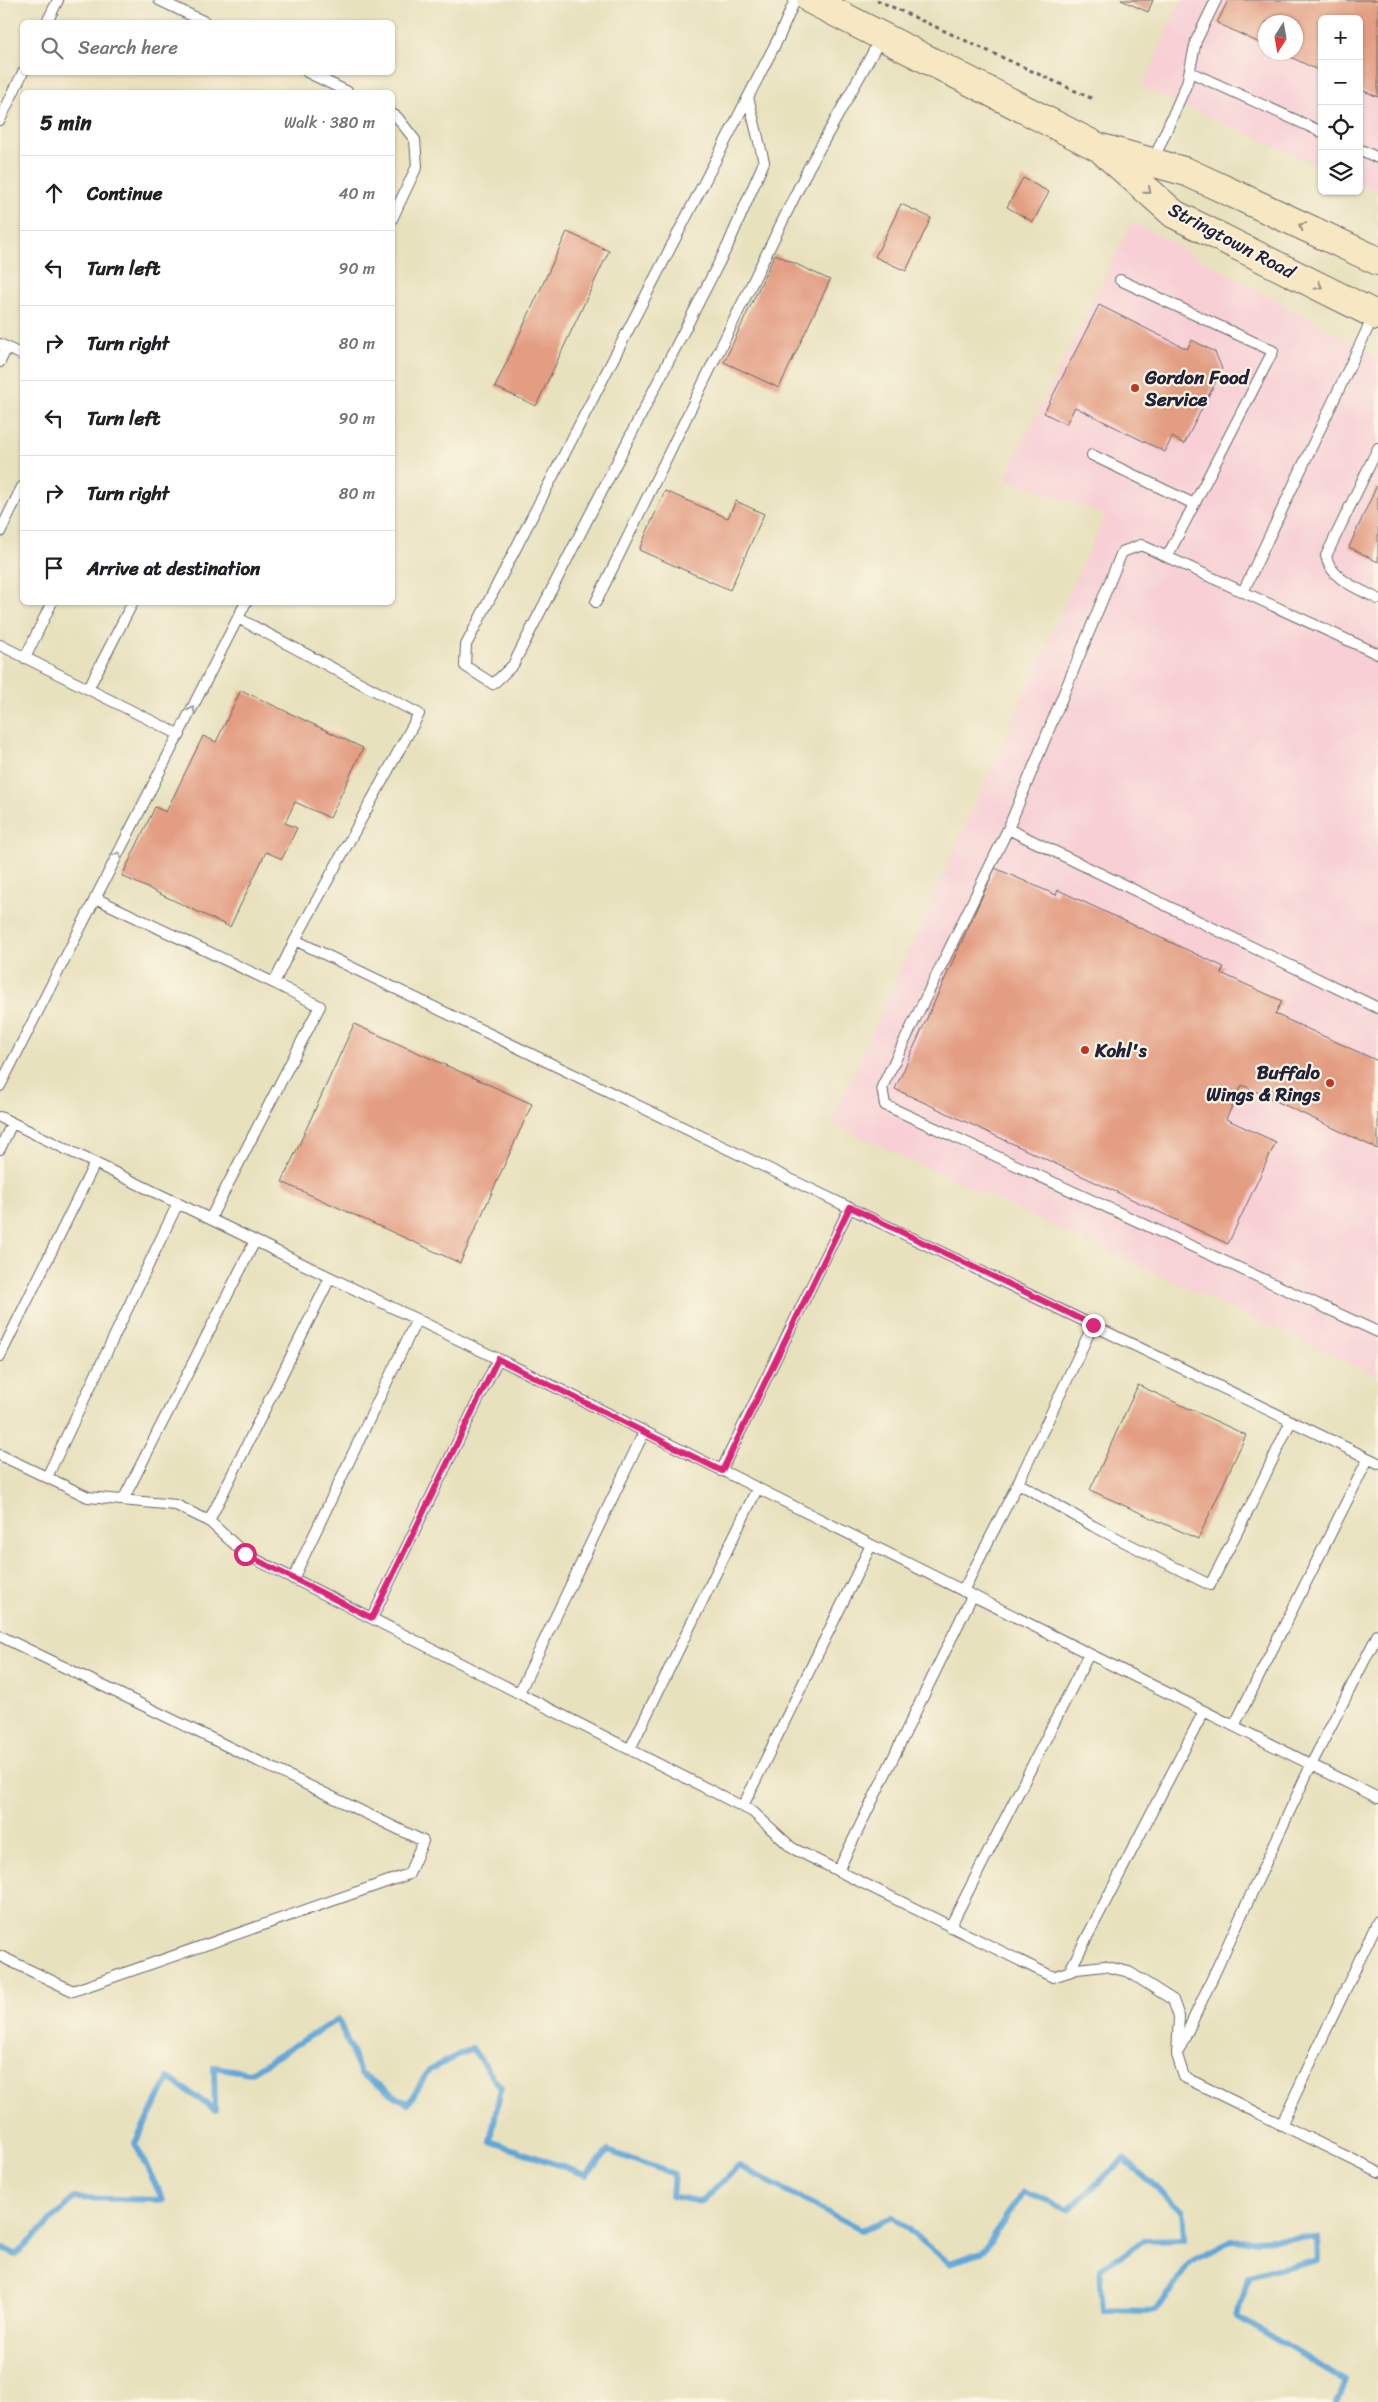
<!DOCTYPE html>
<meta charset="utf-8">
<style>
body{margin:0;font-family:Sriracha,sans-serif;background:#f2f2f2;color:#202124}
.controls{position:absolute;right:15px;top:15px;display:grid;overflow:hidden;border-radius:8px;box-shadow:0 1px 4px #0004}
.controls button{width:45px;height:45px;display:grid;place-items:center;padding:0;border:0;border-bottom:1px solid #e0e0e0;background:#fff;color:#202124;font:25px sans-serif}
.compass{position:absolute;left:1258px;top:15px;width:45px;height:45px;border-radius:50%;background:#fff;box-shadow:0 1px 4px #0004;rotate:191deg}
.stop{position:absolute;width:15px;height:15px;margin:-11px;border:4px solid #db2777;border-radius:50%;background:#fff}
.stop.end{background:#db2777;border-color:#fff;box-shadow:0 1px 5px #0008}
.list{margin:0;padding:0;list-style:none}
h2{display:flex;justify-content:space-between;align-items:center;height:65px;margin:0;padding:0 20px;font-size:21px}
h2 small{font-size:16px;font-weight:400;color:#757577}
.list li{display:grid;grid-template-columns:32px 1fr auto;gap:15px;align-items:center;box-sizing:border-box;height:75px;padding:0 20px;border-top:1px solid #e0e0e0}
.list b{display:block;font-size:19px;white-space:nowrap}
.list em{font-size:16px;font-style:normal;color:#757577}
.icon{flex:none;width:28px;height:28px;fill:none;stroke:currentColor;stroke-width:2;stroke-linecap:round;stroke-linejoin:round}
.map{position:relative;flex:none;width:1378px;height:2402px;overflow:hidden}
.search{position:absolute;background:#fff;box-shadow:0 1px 4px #0004;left:20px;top:20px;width:375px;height:55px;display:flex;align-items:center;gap:12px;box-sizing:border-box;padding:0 18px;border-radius:8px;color:#757577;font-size:19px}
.panel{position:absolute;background:#fff;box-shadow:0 1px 4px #0004;left:20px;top:90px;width:375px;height:515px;border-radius:8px}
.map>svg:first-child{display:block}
.built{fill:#f7cfd5;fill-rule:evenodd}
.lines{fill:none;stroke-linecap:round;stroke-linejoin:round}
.stream{stroke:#62a7d8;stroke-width:6}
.building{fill:#e39d82}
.service-casing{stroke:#676568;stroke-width:12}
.secondary-casing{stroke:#676568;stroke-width:30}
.path{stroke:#676568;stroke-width:3;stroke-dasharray:4 4;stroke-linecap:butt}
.service{stroke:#fff;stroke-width:10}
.secondary{stroke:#f7e8c3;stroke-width:28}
.oneway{stroke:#978f86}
.oneway2{stroke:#9c9ca7}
.route{stroke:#db2777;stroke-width:6}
.poi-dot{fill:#c8321e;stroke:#fcf5e5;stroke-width:2}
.labels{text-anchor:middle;stroke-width:4.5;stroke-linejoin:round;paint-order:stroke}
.street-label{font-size:19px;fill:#22223b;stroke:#fcf5e5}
.poi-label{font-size:19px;font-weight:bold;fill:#22223b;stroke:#fcf5e5;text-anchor:start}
</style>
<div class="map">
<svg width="1378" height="2402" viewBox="0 0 1378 2402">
<rect width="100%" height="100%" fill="#fcf5e5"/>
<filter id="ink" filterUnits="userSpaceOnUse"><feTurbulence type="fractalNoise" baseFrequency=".02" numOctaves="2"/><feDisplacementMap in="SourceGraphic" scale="10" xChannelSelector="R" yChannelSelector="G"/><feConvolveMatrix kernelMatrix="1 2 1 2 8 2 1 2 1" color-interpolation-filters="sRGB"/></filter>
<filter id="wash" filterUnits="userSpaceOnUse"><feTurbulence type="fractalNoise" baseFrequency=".0096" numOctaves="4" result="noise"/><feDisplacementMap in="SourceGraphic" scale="20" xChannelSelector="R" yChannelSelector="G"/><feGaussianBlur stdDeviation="1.12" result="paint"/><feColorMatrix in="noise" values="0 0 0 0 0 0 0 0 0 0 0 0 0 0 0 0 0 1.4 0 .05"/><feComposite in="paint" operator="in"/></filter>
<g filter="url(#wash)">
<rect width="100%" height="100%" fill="#e8e1bd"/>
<path class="built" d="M1181,0H1378V192L1359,184V19H1322V167L1142,87ZM1266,22H1296V52H1266Z
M1132,221L1378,357V1377L831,1123L1105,515L1005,478Z"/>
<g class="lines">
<path class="stream" d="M0,2246L16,2255L74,2198L163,2200L135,2143L169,2078L215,2110L214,2067L250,2073L338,2019L361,2074L408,2104L429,2070L472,2048L501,2088L490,2141L586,2175L608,2151L674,2174L672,2196L701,2202L739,2166L861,2230L893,2217L949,2263L982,2253L1024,2192L1068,2210L1124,2159L1182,2210L1184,2239L1145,2240L1100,2269L1103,2310L1156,2311L1191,2262L1232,2241L1317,2237L1318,2259L1248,2277L1238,2317L1346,2381L1337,2402"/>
</g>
<g id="blocks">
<path class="building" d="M1121,0H1153L1148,12Z
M1228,0H1378V97L1359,89V19H1322V72L1280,52H1296V22H1266V46L1217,23Z
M1023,178L1049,192L1033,222L1007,207Z
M901,204L931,218L906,271L875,257Z
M567,232L609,251L536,406L495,387Z
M775,254L830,280L779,388L724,362Z
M1099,305L1187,349L1192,340L1215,352L1222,369L1184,444L1172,437L1165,452L1075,407L1066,424L1044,413Z
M1378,483V562L1349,547Z
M665,491L728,518L736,501L764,514L730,590L639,550Z
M241,690L363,748L330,818L295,802L285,823L297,828L282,859L266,852L230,927L122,876L155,807L166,812L203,736L216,742Z
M995,868L1056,895L1058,890L1224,967L1221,973L1282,1001L1275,1014L1378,1061V1149L1242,1085L1226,1119L1276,1142L1228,1244L895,1089Z
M354,1024L532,1104L460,1263L282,1182Z
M1138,1385L1246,1435L1198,1539L1090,1490Z"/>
</g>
</g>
<g filter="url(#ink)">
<use href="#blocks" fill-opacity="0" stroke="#676568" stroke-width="1"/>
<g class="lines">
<defs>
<path id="service" d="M159,0L205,22
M47,22L58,0
M307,72L348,92
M1190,72L1322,132
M748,97L764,162L728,245L513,665L493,684L465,666L466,645L779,37L795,0
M392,114L397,117L415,140L417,166L392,219
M0,120L23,72
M1359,149L1378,158
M1153,161L1187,83L1196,41L1216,0
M1120,280L1273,351L1167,557
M0,344L22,355
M0,362L7,347
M1378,448L1326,556C1331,580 1358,588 1378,599
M1092,455L1194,504
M0,532L22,487
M1243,592L1374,315
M596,602L808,169L881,38
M238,618L419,714L295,940
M0,645L180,735
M1378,654L1141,545L1122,552L1008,829L1378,1008
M25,658L52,602
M88,689L133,602
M1008,829L882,1087L885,1105L1378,1332
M95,898L274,983L295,940L1378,1463
M0,1086L246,602
M0,1117L525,1372L1378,1798
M0,1149L12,1123
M210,1219L320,1006L274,983
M1093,1325L1018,1483L1093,1526L1210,1585L1251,1505L1291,1421
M0,1356L95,1163
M0,1455L88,1497L176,1505L209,1521L245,1554L753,1812L792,1848L1053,1977L1077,1969L1104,1966L1129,1972L1173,2000L1179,2017L1177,2055L1184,2077L1378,2172
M721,1471L850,1207
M47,1477L178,1203
M123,1500L255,1241
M209,1521L330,1278
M293,1579L417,1319
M963,1591L1018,1483
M372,1618L498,1359
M0,1636L423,1841L409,1874L73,1991L0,1956
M519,1693L644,1432
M1234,1726L1368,1459
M630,1749L757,1489
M743,1806L871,1545
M838,1871L972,1596
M950,1927L1089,1654
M1069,1972L1204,1711
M1179,2050L1311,1765L1378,1634
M1281,2125L1378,1921"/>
<path id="secondary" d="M811,0L1098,147L1187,172L1378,261
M1103,151L1174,214L1378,316"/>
</defs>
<use href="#service" class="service-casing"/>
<use href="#secondary" class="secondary-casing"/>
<path class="path" d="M877,0L1095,100"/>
<use href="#service" class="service"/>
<use href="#secondary" class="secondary"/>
</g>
<defs><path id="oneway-chevron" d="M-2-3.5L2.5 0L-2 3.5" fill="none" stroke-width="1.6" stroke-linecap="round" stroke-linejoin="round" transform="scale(1.25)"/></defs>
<g class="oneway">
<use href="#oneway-chevron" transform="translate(1148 191) rotate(41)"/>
<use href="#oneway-chevron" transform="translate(1302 226) rotate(-155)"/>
<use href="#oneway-chevron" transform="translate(1319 286) rotate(27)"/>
</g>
<g class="oneway2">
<use href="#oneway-chevron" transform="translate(192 710) rotate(-63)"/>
<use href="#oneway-chevron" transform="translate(118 855) rotate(-63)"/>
</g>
</g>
<g class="lines" filter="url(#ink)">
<path class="route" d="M245,1554L372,1618L498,1359L722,1471L850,1207L1093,1325"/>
</g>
<g class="poi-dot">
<circle cx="1135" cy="388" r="5"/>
<circle cx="1085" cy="1050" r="5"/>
<circle cx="1330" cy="1083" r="5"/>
</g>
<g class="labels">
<g class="street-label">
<text transform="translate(1232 240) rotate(28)" y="7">Stringtown Road</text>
</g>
<g class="poi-label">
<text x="1145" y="384">Gordon Food<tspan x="1145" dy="22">Service</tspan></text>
<text x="1095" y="1057">Kohl's</text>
<text x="1320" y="1079" text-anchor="end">Buffalo<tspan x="1320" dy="22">Wings &amp; Rings</tspan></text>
</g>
</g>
</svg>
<div class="controls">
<button>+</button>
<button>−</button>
<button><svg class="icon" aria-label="locate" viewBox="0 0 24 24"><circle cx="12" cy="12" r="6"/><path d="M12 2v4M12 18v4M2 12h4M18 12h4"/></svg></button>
<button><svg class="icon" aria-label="layers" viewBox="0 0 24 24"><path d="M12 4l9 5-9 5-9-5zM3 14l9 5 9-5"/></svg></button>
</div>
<svg class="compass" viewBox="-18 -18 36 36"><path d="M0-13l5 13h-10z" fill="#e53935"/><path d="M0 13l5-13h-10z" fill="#757577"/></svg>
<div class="stop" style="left:245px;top:1554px"></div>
<div class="stop end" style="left:1093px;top:1325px"></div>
<div class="search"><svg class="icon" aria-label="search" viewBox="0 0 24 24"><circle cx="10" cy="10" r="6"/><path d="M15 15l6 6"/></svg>Search here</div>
<section class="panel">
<h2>5 min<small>Walk · 380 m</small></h2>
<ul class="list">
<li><svg class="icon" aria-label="ahead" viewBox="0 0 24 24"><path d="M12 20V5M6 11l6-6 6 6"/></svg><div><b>Continue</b></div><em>40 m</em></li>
<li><svg class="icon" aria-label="left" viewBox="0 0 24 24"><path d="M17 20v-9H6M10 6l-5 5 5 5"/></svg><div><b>Turn left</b></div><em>90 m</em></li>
<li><svg class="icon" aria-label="right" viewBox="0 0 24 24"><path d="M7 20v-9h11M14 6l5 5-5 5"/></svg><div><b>Turn right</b></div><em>80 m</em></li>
<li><svg class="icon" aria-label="left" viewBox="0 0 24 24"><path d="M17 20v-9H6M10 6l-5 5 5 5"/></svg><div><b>Turn left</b></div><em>90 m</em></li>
<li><svg class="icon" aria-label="right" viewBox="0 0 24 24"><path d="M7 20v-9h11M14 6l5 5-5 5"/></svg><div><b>Turn right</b></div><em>80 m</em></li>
<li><svg class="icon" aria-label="arrive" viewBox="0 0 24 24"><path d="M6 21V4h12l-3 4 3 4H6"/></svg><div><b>Arrive at destination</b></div></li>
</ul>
</section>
</div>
